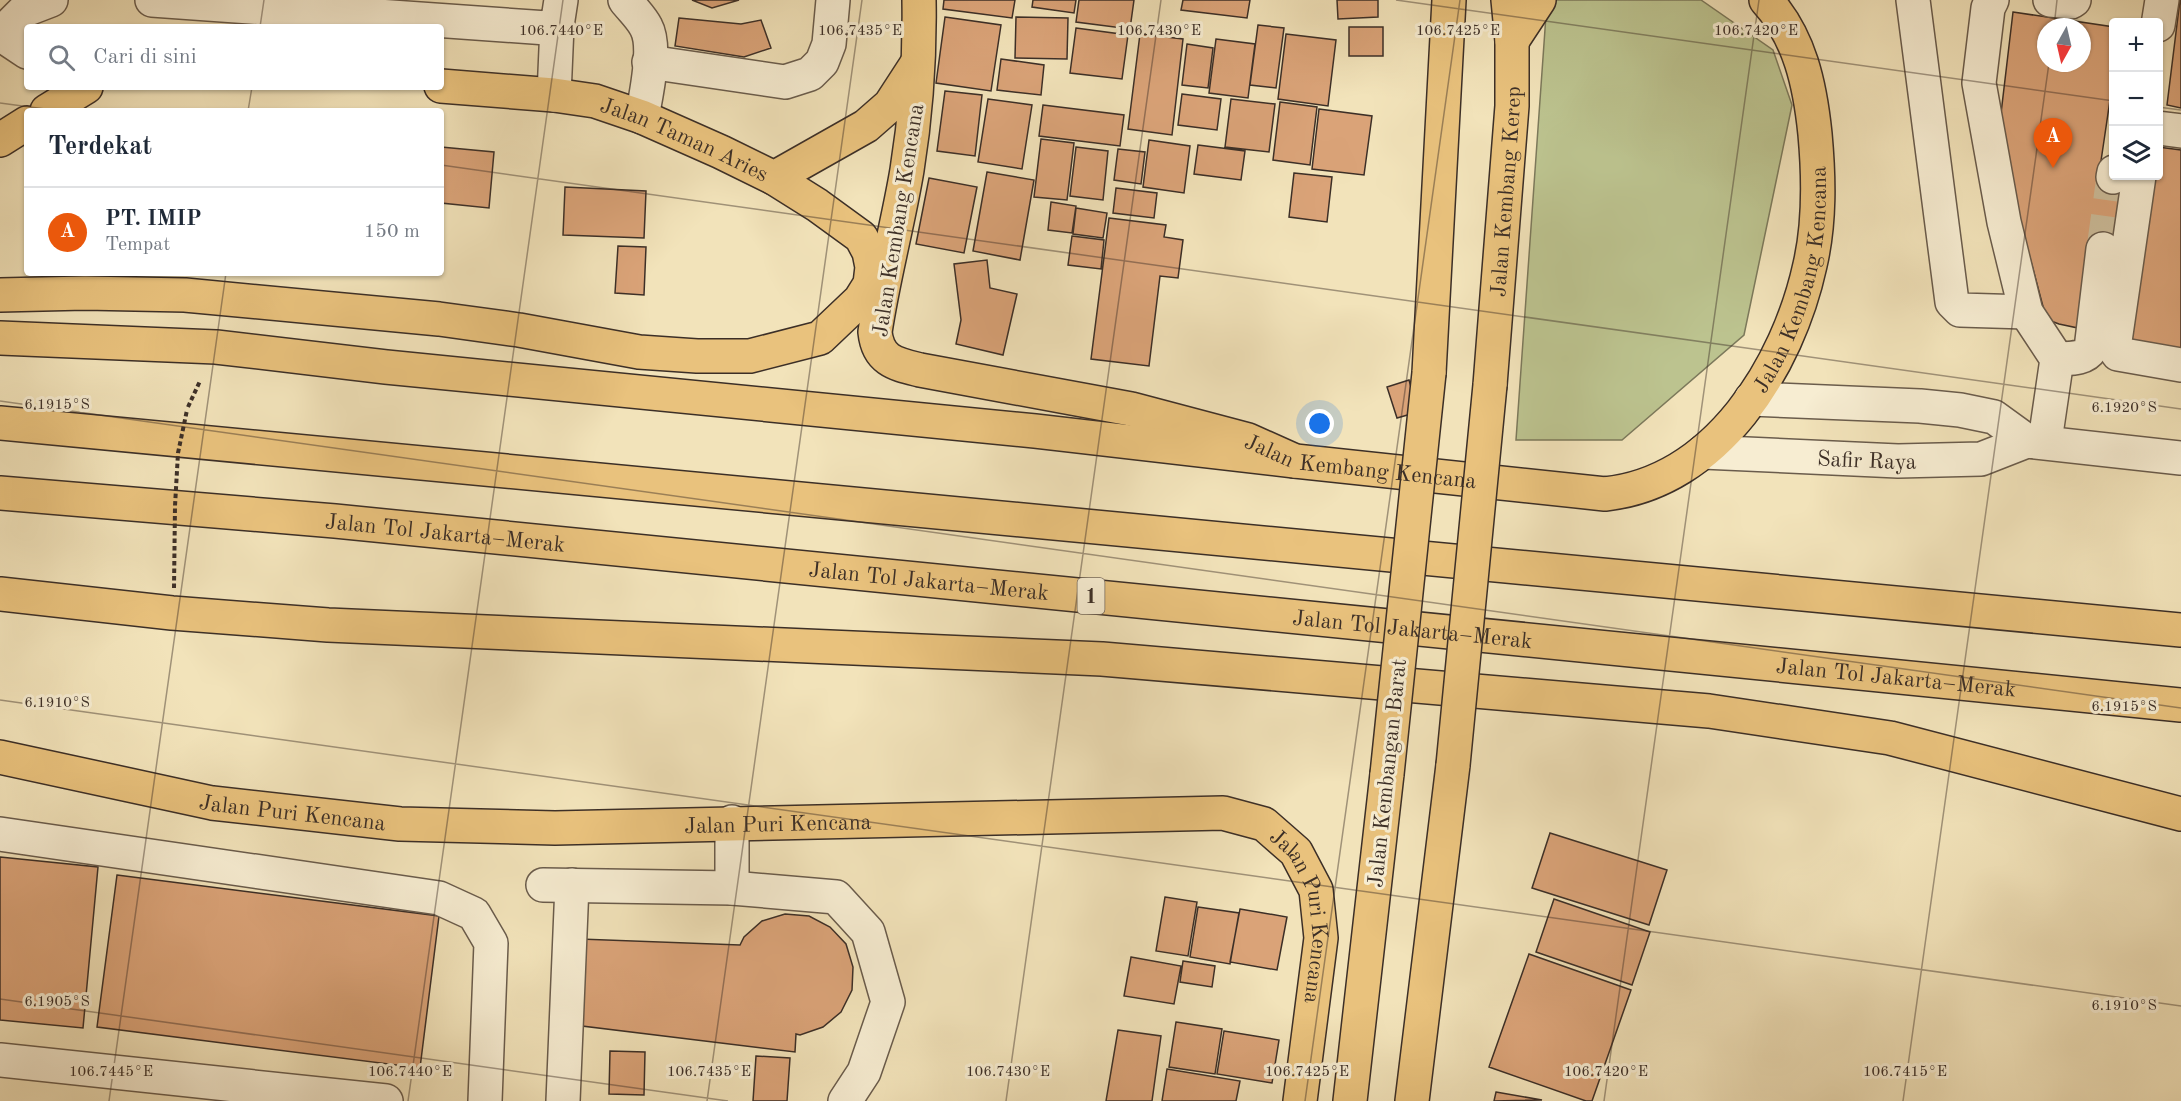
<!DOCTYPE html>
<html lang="id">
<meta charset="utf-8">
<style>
body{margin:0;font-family:"Old Standard TT",serif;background:#f6f6f7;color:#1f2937}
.controls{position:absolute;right:18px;top:18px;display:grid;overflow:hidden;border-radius:6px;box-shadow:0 2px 4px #0004}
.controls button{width:54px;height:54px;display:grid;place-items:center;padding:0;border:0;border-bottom:2px solid #e0e1e3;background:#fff;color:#1f2937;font:30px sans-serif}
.compass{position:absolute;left:2037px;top:18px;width:54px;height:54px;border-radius:50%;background:#fff;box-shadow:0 2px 4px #0004;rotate:188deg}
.you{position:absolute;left:1320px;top:424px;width:21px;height:21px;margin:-15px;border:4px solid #fff;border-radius:50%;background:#1a73e8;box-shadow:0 0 0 9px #1a73e833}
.badge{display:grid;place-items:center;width:39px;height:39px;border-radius:50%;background:#ea580c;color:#fff;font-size:20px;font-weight:700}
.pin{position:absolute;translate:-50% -50px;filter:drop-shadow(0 2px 3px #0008)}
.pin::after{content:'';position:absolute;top:32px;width:21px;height:18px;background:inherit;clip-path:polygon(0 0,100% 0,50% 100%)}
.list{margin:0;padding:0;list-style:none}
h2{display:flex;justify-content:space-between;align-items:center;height:78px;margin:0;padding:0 24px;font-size:26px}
h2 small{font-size:20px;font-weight:400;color:#747a83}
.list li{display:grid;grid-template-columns:39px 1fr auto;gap:18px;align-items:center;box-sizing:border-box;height:90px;padding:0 24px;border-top:2px solid #e0e1e3}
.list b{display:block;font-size:22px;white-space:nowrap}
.list p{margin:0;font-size:20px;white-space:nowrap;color:#747a83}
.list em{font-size:20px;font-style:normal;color:#747a83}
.icon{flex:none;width:33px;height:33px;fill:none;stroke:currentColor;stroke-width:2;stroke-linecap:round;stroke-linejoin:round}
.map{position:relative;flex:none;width:2181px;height:1101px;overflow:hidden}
.search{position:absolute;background:#fff;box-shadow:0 2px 4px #0004;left:24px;top:24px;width:420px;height:66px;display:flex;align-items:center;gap:15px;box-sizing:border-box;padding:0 21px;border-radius:6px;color:#747a83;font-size:22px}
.panel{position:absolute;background:#fff;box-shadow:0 2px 4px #0004;left:24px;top:108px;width:420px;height:168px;border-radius:6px}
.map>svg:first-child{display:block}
.green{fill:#bcc38f;stroke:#7c795b;stroke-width:1.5}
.building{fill:#daa378;stroke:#3c2f27;stroke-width:1.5;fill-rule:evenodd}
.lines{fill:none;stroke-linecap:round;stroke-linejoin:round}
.minor-tunnel{stroke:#cebf9d;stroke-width:33;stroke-dasharray:33 16;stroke-linecap:butt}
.minor-casing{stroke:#6a5c4c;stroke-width:36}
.major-casing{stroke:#3c2f27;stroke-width:36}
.highway-casing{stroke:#3c2f27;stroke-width:36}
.path{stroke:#3c2f27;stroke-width:4;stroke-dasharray:4.5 3;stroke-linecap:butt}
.minor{stroke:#f7edd2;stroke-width:33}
.major{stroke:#e9c27d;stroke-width:33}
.highway{stroke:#e9c27d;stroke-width:33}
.major-bridge-casing{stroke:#3c2f27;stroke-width:36;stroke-linecap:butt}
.path-bridge{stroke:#3c2f27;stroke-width:4;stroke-dasharray:4.5 3;stroke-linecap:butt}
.major-bridge{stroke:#e9c27d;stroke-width:33}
.ticks{fill:none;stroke:#3c2f27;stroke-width:1.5;stroke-opacity:0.45}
.labels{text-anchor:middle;stroke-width:6;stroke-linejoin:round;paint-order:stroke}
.shield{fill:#f7edd2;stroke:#74685a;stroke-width:1.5}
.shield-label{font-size:21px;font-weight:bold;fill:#3c2f27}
.street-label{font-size:22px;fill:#3c2f27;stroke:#f7edd2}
.ticks-label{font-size:15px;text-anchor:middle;fill:#3c2f27;stroke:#f7edd2;stroke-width:6;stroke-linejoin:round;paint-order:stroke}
</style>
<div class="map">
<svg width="2181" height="1101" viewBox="0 0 2181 1101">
<rect width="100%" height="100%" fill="#f2e3ba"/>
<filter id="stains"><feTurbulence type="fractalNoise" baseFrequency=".00333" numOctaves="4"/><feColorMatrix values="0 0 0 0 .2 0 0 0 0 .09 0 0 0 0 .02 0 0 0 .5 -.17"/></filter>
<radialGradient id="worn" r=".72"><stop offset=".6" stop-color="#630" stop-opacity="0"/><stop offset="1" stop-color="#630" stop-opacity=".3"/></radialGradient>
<path class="green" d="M1550,0H1701L1773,50L1792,105L1744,335L1622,440H1516L1547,1Z"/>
<path class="building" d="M692,0H739L712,8Z
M944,0H1015L1012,18L943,9Z
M1033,0H1076L1074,13L1032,7Z
M1079,0H1134L1130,29L1076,22Z
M1183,0H1250L1247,18L1181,10Z
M1337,0H1378V17L1338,19Z
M2180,0H2181V108L2167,105Z
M2013,12L2114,27V73L2097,188L2121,191L2115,236L2091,232L2078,328L2059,324L2051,321L2045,314L2019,217L2000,122ZM2046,27H2082V63H2046Z
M945,17L1001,25L991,91L936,83Z
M1016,17L1068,18L1067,59L1015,58Z
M679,18L741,24L761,20L771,48L744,57L675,46Z
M1258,25L1284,28L1276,88L1250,85Z
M1349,27H1383V56H1349Z
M1076,28L1128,35L1122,79L1070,73Z
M1140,34L1183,39L1172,135L1128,129Z
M1286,34L1336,40L1328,106L1278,99Z
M1216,39L1255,44L1248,98L1209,93Z
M1187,44L1213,48L1208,88L1182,85Z
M1001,59L1044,65L1041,95L997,90Z
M945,91L982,95L975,156L937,151Z
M1182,94L1221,99L1217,130L1178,125Z
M988,99L1032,105L1022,169L978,162Z
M1231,99L1275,104L1269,152L1225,147Z
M1280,102L1317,107L1310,165L1273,160Z
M1043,105L1124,115L1120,146L1039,136Z
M1319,109L1372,116L1364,175L1312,169Z
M1041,139L1074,143L1067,200L1034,197Z
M1149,140L1190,146L1184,193L1143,187Z
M1198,145L1245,151L1241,180L1194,174Z
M441,147L494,152L489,208L441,203Z
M1076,147L1108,151L1103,200L1070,196Z
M2158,147L2181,150V352L2128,344L2148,176H2158Z
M1118,149L1145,152L1141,184L1114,180Z
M987,172L1034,180L1020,260L973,251Z
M1294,173L1332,177L1327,222L1289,217Z
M929,178L977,187L964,253L916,244Z
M565,187L646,191L644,238L563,235Z
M1116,188L1157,193L1154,218L1113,213Z
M1051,202L1076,206L1072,233L1048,230Z
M1076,208L1107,213L1103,238L1073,234Z
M1109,218L1166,225L1164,237L1183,240L1178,278L1160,276L1149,366L1091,359Z
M1072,236L1104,240L1101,269L1068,265Z
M618,246L646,247L644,295L615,293Z
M987,260L990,288L1017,294L1003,355L956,344L961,320L954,264Z
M1409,380L1418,412L1397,418L1387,387Z
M1550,833L1667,870L1649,925L1532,888Z
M0,857L98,867L83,1028L0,1020Z
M117,875L439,916L420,1068L97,1027Z
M1165,897L1197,902L1188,956L1156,951Z
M1554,899L1650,932L1632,985L1536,952Z
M1198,907L1239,913L1230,964L1190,957Z
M1240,909L1287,917L1277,970L1230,962Z
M785,914L809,916L830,927L846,944L853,967L852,990L841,1012L823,1027L800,1035L796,1034L795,1052L574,1025L580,939L740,945L744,937L762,921Z
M1529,954L1631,990L1592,1101H1586L1489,1067Z
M1131,957L1181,966L1174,1004L1124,996Z
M1183,961L1215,966L1212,987L1180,982Z
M1176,1022L1222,1029L1215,1074L1169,1067Z
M1118,1030L1161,1036L1152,1101H1106Z
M1224,1031L1279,1040L1272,1083L1217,1074Z
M610,1051L645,1052L644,1095L609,1094Z
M756,1056L790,1058L787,1101H753Z
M1167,1069L1240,1081L1236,1101H1162Z
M1496,1092L1542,1100L1494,1101Z"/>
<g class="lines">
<path class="minor-tunnel" d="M2103,249L2113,177"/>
<defs>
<g id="minor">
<path d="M152,0L547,28L557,26L561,0"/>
<path d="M625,0C632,9 641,17 646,27C657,47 646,95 642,117"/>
<path d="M1913,0L1952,302L1960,310L2026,312"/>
<path d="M1992,0L1988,8L1979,83L2004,222L2026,312L2057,359L2045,441"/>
<path d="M2050,0L2071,2L2074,0"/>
<path d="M2158,25L2162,0"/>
<path d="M0,34L27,52"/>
<path d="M0,35L25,10L51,0"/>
<path d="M649,62L785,82L810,74L822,62L829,44L833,0"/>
<path d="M554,95L557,26"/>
<path d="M2158,128L2181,131"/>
<path d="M2139,176L2114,348L2118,354L2181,365"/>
<path d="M2113,177L2114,172"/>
<path d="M2057,359C2068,358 2084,360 2091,349L2103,249"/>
<path d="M1751,399L1920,406L1960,410L1994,417L2027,441"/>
<path id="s1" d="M1703,452L1898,461L1981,459L2027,441L2181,458"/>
<path d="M0,834L439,898L474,914L491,943L485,1101"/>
<path d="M543,885L732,888L836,897L868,932L888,1002L864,1072L845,1101"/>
<path d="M732,888V822"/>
<path d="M0,1060L386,1101"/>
<path d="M563,1101L572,885"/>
</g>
<g id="major">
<path id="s2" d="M919,0C920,57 916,114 907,170C898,224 883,278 875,332C878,361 896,364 920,370L1131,409L1248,440L1295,461L1605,494C1717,482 1788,366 1810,265C1820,222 1819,178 1815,134C1810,85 1800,37 1766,0"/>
<path d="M1512,41L1539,0"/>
<path id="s3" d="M441,86L554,95L595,101L642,117L721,152L774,178L866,126L890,105L916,65"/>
<path d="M47,111L86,87"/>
<path d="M0,140L27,123"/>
<path d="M1429,373L1449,0"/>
<path id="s4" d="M1490,385L1512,106V41L1508,0"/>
<path id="s5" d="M0,757L212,803L400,824L555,828L1223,813L1264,824L1296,852L1316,890L1321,938L1300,1101"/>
<path d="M1350,1101L1387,774"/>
<path d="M1412,1101L1453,765"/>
</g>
<g id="highway">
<path d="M0,295L85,293L185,295L439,319L519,330L639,352L697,356H750L820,338L860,300L870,284L872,267L869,252L861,237L817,205L774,178"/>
<path d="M0,338L216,347L386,367L1035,431L1295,461"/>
<path d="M0,423L2181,630"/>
<path id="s6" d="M0,493L335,521L2181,705"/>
<path d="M0,594L172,613L328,625L1102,659L1709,711L1890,738L2181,814"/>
</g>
</defs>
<use href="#minor" class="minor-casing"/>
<use href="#major" class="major-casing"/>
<use href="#highway" class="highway-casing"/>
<path class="path" d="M188,407L200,381"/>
<use href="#minor" class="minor"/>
<use href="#major" class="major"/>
<use href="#highway" class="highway"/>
<defs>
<path id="major-bridge" d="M1453,765L1490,385
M1387,774L1429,373"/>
</defs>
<use href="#major-bridge" class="major-bridge-casing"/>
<path class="path-bridge" d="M174,588L175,506L178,453L187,410"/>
<use href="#major-bridge" class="major-bridge"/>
</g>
<path class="ticks" d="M1396,0L2114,101M260,27L264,0M2054,27L2057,0M0,103L60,111M2158,107L2181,110M248,111L252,87M441,165L2181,409M0,401L2181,708M0,700L2181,1006M0,999L728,1101M109,1101L226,273M408,1101L563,0M707,1101L862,0M1006,1101L1161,0M1305,1101L1460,0M1604,1101L1759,0M1903,1101L2049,63"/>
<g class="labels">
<rect class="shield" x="1077.5" y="578" width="27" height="36" rx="4.5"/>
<g class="shield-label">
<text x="1091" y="603">1</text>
</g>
<g class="street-label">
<text dy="8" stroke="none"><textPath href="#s3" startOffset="252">Jalan Taman Aries</textPath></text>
<text dy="8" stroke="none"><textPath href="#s4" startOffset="194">Jalan Kembang Kerep</textPath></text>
<text transform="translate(897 220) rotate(-81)" y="8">Jalan Kembang Kencana</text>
<text dy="8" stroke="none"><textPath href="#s2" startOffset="1408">Jalan Kembang Kencana</textPath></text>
<text dy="8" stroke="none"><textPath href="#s1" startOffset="164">Safir Raya</textPath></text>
<text dy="8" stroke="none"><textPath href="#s2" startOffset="852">Jalan Kembang Kencana</textPath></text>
<text dy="8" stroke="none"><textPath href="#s6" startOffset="447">Jalan Tol Jakarta–Merak</textPath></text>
<text dy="8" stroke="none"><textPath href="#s6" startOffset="933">Jalan Tol Jakarta–Merak</textPath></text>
<text dy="8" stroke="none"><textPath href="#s6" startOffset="1419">Jalan Tol Jakarta–Merak</textPath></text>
<text dy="8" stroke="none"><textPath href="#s6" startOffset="1905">Jalan Tol Jakarta–Merak</textPath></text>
<text transform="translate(1386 773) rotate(-84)" y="8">Jalan Kembangan Barat</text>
<text dy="8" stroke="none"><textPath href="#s5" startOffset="298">Jalan Puri Kencana</textPath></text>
<text dy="8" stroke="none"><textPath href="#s5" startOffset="784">Jalan Puri Kencana</textPath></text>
<text dy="8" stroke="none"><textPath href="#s5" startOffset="1378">Jalan Puri Kencana</textPath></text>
</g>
</g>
<g class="ticks-label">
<text x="561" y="35">106.7440°E</text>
<text x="860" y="35">106.7435°E</text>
<text x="1159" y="35">106.7430°E</text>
<text x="1458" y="35">106.7425°E</text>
<text x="1756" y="35">106.7420°E</text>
<text x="57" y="409">6.1915°S</text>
<text x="2124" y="412">6.1920°S</text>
<text x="57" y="707">6.1910°S</text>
<text x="2124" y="711">6.1915°S</text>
<text x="57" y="1006">6.1905°S</text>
<text x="2124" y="1010">6.1910°S</text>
<text x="111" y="1076">106.7445°E</text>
<text x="410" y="1076">106.7440°E</text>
<text x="709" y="1076">106.7435°E</text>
<text x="1008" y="1076">106.7430°E</text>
<text x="1307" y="1076">106.7425°E</text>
<text x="1606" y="1076">106.7420°E</text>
<text x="1905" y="1076">106.7415°E</text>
</g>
<rect width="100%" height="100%" filter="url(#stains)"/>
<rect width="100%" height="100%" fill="url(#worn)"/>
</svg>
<div class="controls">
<button>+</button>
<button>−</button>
<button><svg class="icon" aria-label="layers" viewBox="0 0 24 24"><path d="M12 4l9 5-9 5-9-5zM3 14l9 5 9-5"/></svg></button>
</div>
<svg class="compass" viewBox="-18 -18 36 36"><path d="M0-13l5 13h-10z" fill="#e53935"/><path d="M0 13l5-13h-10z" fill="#747a83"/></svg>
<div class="you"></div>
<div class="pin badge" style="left:2053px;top:168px">A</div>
<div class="search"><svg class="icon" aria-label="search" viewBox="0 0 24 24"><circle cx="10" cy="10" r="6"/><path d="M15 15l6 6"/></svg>Cari di sini</div>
<section class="panel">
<h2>Terdekat<small></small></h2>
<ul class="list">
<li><span class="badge">A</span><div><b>PT. IMIP</b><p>Tempat</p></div><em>150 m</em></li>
</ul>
</section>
</div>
